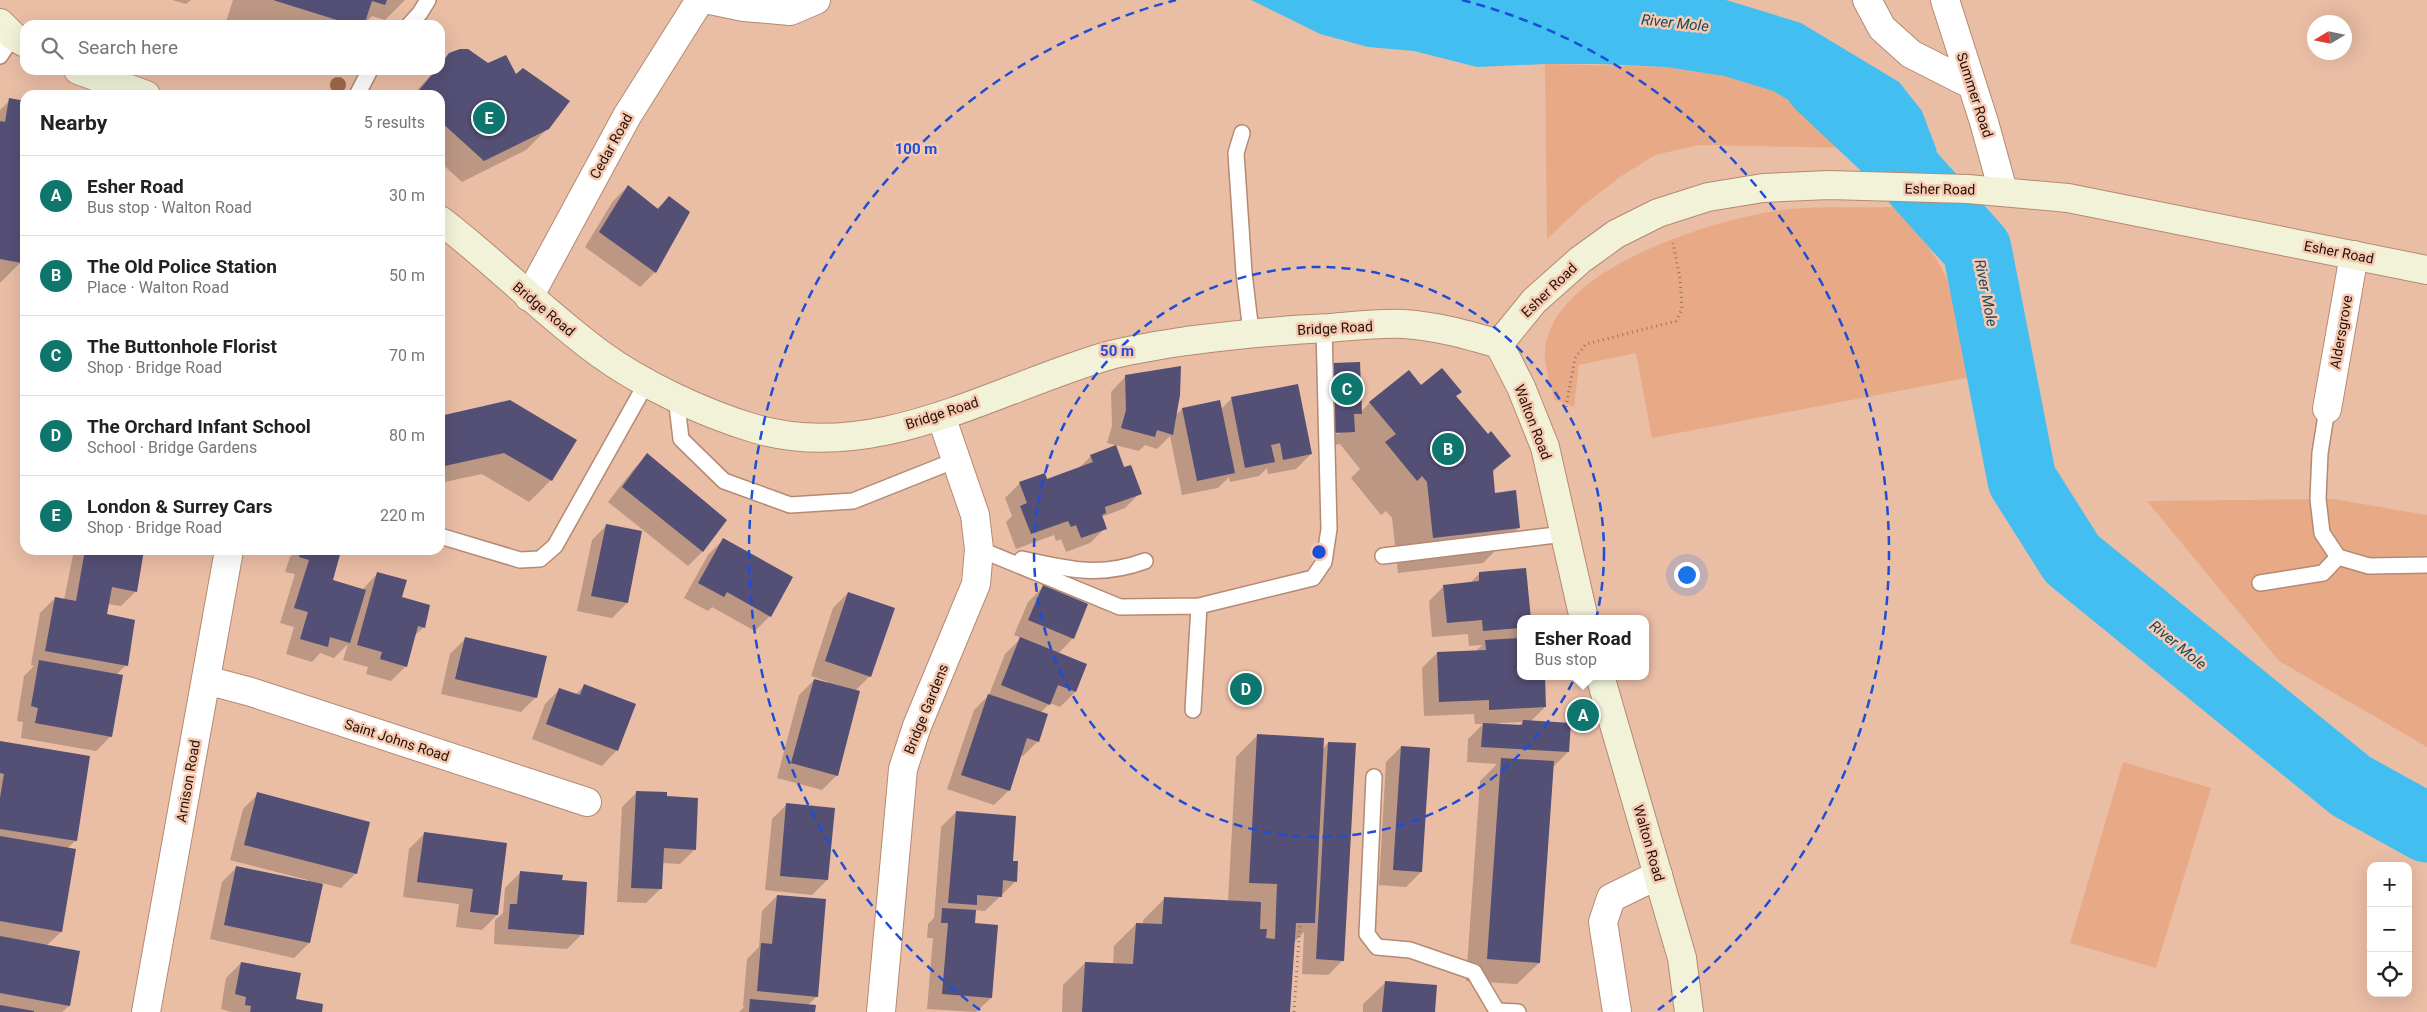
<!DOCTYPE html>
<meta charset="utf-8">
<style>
body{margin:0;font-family:Roboto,sans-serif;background:#f6f6f6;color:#222}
.controls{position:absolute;right:15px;bottom:15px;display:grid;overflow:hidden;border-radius:10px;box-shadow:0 5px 20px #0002}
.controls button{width:45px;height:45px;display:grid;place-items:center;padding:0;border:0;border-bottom:1px solid #e0e0e0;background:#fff;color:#222;font:25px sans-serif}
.compass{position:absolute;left:2307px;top:15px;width:45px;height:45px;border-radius:50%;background:#fff;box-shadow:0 5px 20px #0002;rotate:260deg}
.you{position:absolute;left:1686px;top:574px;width:18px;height:18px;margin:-12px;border:4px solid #fff;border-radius:50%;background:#1a73e8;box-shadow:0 0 0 8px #1a73e833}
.badge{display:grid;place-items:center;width:32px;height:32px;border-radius:50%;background:#0f766e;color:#fff;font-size:16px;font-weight:700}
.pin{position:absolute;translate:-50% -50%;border:2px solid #fff;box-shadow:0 1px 5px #0006}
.popup{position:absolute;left:1517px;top:615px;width:132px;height:65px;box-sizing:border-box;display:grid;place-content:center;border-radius:10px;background:#fff;filter:drop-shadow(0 1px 4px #0005);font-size:16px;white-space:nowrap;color:#767676}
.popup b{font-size:19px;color:#222}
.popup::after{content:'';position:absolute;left:50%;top:100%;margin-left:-10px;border:10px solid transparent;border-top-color:#fff}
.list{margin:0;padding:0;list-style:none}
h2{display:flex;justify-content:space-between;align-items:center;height:65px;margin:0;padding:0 20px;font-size:21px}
h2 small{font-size:16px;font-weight:400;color:#767676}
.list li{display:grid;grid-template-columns:32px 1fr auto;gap:15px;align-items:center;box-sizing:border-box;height:80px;padding:0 20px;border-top:1px solid #e0e0e0}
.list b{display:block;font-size:19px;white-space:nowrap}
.list p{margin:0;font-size:16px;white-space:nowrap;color:#767676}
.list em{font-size:16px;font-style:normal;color:#767676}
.icon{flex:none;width:28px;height:28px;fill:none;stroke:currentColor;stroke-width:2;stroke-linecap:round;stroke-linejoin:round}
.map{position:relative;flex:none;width:2427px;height:1012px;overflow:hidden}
.search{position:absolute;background:#fff;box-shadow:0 5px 20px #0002;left:20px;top:20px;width:425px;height:55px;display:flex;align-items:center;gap:12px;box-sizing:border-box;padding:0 18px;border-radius:15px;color:#767676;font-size:19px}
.panel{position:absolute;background:#fff;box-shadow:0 5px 20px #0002;left:20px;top:90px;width:425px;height:465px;border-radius:15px}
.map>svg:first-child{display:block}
.green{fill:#e8a987}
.water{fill:#43bef0}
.shadow{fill:#0003;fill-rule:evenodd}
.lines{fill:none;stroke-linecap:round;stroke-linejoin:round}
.river{stroke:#43bef0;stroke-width:69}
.building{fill:#544f75}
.service-casing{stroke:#b48a73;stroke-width:18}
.minor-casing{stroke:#b48a73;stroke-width:30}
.secondary-casing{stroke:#b48a73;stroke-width:30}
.path{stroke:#937362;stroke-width:3;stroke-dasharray:1 4;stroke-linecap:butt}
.service{stroke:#fff;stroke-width:15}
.minor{stroke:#fff;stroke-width:28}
.secondary{stroke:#f1f2d8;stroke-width:28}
.tree{fill:#9f6b4a}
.ring{fill:none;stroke:#1d4ed8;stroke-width:2.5;stroke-dasharray:9 6}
.labels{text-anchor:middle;stroke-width:5;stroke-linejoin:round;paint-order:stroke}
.street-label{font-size:14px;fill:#211109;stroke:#f7c9b1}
.water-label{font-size:15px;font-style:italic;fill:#1a4c61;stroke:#f7c9b1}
.centre{fill:#1d4ed8;stroke:#f7c9b1;stroke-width:2.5}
.ring-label{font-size:15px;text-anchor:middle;font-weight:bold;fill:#1d4ed8;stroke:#f7c9b1;stroke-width:5;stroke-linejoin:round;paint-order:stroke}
</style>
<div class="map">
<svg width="2427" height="1012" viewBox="0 0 2427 1012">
<rect width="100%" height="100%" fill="#eabda5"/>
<path class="green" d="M1545,64L1666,67L1724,76L1773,91L1813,114L1856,148L1699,145L1655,155L1620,177L1582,206L1547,239Z
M1896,207C1914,227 1932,248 1944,273C1960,305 1967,341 1976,376L1652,438L1636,353L1579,365L1574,407L1554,399C1551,385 1544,366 1545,351C1551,267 1720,217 1790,209C1825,206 1861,208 1896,207Z
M2333,499L2427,515V747L2279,661L2147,501Z
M2123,762L2211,788L2156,968L2070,943Z"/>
<path class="water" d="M1251,0H1726L1801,23L1899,82L1922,111L1937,151L1856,148L1813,114L1773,91L1724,76L1666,67L1600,64H1545L1477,67L1414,51L1368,47L1320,34Z"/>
<path class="shadow" d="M172,0H191L186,4Z
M233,0H405L385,20L372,16L363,25H225Z
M450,54L548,128L526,150L462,182L440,162V95H413L435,70H440V65Z
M10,100L25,103V238L21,262L0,283V110Z
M628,186L657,209L669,198L655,272L640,287L585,247L613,201Z
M1333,364L1361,412L1370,402L1421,387L1455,397L1487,436L1509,456L1492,473L1494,494L1518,528L1483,563L1398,573L1392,518L1386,511L1381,515L1351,478L1360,469L1340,444L1320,447L1318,379ZM1341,431L1339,434H1328Z
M1126,376L1175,416L1182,409L1220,410L1231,399L1311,454L1296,469L1268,474L1267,468L1259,476L1230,482L1229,477L1218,488L1182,495L1170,436L1157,449L1145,445L1139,451L1107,443L1112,426L1111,392Z
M440,417L575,440L551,480L529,502L482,474L440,483Z
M647,455L702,552L688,566L608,502L633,470Z
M1091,456L1123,469L1140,493L1125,508L1101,517L1105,528L1090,543L1066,552L1061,539L1056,541L1054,535L1016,549L1006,522L1012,516L1005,498L1020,483L1046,480L1079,468Z
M607,525L641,532L627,603L612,618L577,611L592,540Z
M723,540L770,616L755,631L712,607L708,611L684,598L708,555Z
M74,550H143L136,591L121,606L108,604L105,615L126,665L116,675L111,736L96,751L21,738L23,722L17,721L24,676L34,666L31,665L40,613L55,598L64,600Z
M297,550H332L339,552L332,581L362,590L377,574L424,627L413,637L406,666L391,681L366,674L368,667L343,660L348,644L334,658L320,653L312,662L286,654L294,627L280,623L295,574L285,572L290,557Z
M1480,573L1520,619V636L1517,640L1520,639V676L1545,707L1530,722L1568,752L1553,767L1539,963L1517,984L1466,981L1480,781L1497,764L1467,762L1468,739L1483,724H1475L1474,714L1424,716L1422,668L1437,653L1476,651L1482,645L1469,646L1468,634L1432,637L1429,601L1444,586L1469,584ZM1523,722L1518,726L1499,725V723Z
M1043,587L1073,638L1058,654L1085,664L1075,692L1060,707L1050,703L1040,713L1038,741L1023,756L1020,755L1009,790L994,805L947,789L974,710L989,695L1005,654L1021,638L1014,635L1028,602Z
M848,593L870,676L855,691L837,775L822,790L777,778L799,695L814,680L827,683L828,682L811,676L833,608Z
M465,639L536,697L521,712L441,694L450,654Z
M585,685L635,704L616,751L602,766L532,739L545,704L560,689L575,695Z
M1258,735L1323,749L1328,743L1343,960L1328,975L1302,974L1304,932L1293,943L1288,1012H1062L1063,985L1085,963L1113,965L1114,946L1136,924L1143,925V920L1165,898L1228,901L1236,757Z
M0,743L76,840L67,849L61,932L46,946L69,1006L62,1012H0Z
M1401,747L1421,872L1406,887L1379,885L1386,762Z
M637,792L665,797L695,849L680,864L662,863L661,888L646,903L617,902L622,807Z
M258,794L356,873L341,888L322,883L309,943L294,958L210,939L222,882L237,867L307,882L308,880L230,860L243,809Z
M787,804L827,880L812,895L765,890L772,819Z
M956,812L1011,862L1016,881L985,911L975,910L974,924L991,998L976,1012L927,1009L933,938H927L928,924L934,918L941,827Z
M424,834L506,844L497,915L482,930L456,927L459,904L403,897L409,849Z
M520,873L561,881L582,934L567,949L494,944L495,920L503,913L505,888Z
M777,896L817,996L808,1005L814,1012H739L745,1006H743L747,959L759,947L762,911Z
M241,963L295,1000L320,1012H231L221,1009L226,978Z
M1385,983L1434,1012H1363V1004Z"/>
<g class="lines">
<path class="river" d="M1819,84L1883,144L1977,249L2022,480L2072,559L2351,786L2427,828"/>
</g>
<path class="building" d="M273,0H387L385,5L372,1L364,25H353Z
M460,49H468L488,63L506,55L516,74L523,68L570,101L549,129L484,161L440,121V95H415L436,70H440V65L449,53Z
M9,98L25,101V245L22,263L0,259V121L5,122Z
M628,185L658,209L669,196L690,212L656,273L599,232Z
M1360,362L1362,414H1354L1355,432L1334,433L1333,363Z
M1181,366L1180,395L1173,435L1157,430L1155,437L1121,428L1126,410L1125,375Z
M1442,368L1462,392L1456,396L1488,434L1491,431L1511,456L1493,470L1495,493L1516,490L1520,528L1433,538L1427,482L1422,476L1417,481L1385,442L1396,434L1369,402L1409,370L1421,385Z
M1298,384L1312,454L1283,460L1280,443L1271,445L1275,462L1245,468L1231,397Z
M510,400L577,440L552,481L504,453L440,467V416Z
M1220,400L1235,473L1197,481L1182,408Z
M1116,445L1124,467L1131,465L1142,494L1105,507L1106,513L1102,515L1107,529L1081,538L1076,525L1071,527L1068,521L1031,534L1020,506L1027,503L1019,482L1045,473L1047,479L1093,462L1090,455Z
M647,453L727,520L703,552L622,487Z
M606,524L642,531L628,603L591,596Z
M723,538L793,577L771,617L727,592L724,597L698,583Z
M85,550H144L137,592L112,587L107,614L135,620L128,666L45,651L55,597L76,601Z
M301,550L341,551L333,580L366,590L350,643L330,637L328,647L300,639L308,612L294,608L309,560L299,557Z
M1526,568L1531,619H1520V628L1483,631L1482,620L1447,623L1443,585L1479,581V572Z
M377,572L407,580L402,597L430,605L425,628L418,626L407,667L380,659L382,652L357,645Z
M1043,585L1088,604L1074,639L1028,620Z
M848,592L895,608L871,677L825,661Z
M465,637L547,656L537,698L455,679Z
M1020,637L1087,664L1076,692L1058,685L1050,705L1001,685Z
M1520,638V676H1545L1546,707L1489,710V700L1439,702L1437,652L1486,650L1485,640Z
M39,660L123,675L112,737L35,723L38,708L31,706Z
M814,679L860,691L838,776L791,763Z
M584,684L636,704L618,751L546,724L559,688L580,695Z
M988,694L1048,714L1039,742L1027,738L1010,791L961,775Z
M1523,720L1571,723L1569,752L1481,747L1483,723L1522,725Z
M1257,734L1324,738L1315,923H1296L1290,1012H1082L1085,962L1133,964L1136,923L1162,924L1164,897L1261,902L1260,929H1267L1266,938L1275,939L1277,884L1249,883Z
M0,741L90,756L77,841L0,829V798L4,774L0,773Z
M1328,742L1356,743L1344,961L1316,959Z
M1401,746L1430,748L1422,872L1393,870Z
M1501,758L1554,761L1540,963L1487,959Z
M636,791L667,792V796L698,798L696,850L664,848L662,889L631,888Z
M257,792L370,822L357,874L244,845Z
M786,803L835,808L828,880L780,876Z
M956,811L1016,816L1013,861H1018L1017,882L1003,880L1002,897L977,895V905L948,903Z
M424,832L507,843L498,915L470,912L473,889L417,882Z
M0,836L76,849L62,932L0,921Z
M236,866L323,884L310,943L224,925Z
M520,871L563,875L562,880L587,882L584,935L508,929L510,904H517Z
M777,895L826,899L818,997L757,991L761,943L772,944Z
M942,908L976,910L975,923L998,925L992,998L942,994L948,923H941Z
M0,936L80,951L70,1006L0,993Z
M241,962L301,973L296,999L323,1004L322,1012H250L251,1006L245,1005L246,997L235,994Z
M1385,981L1437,985L1435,1012H1382Z
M750,999L816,1005L815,1012H749Z
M0,1005L34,1011V1012H0Z"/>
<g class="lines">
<defs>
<path id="service" d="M409,25L420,13L428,0
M0,56L13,36
M357,95L370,70
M1242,133L1236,153L1244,273L1251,332
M676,397L681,439L724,481L790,505L853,501L956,460
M2327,409L2320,453L2318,499L2322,533L2338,557L2369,566L2427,565
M440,536L520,560L540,559L555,546L647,382
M979,549L1120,607L1199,606L1313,578L1324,562L1329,529L1324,328
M1383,556L1564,534
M1022,559C1067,569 1099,578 1145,561
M2260,583L2323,573L2338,557
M1193,710L1199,606
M1374,777L1367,934L1377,947L1410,950L1474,972L1497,1011L1518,1012"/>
<path id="minor" d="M710,0L744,7L790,11L816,0
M1867,0L1882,28L1911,54L1970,84
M1945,0L1984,122L2003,191
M529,297L627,116L700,0
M2327,409L2354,255
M206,680L251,692L587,802
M146,1012L229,550
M881,1012L903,769L917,726L976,584L979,549L975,515L941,416
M1617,1012L1603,922L1611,898L1658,875"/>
<path id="secondary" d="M0,23L13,36L25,43
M78,70L146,95
M440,220C495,262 543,312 599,353C641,384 703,413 753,428C875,465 994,389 1107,356C1132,349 1160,345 1186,341C1234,335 1281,330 1329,328C1353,326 1379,323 1404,324C1437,326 1468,335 1499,344
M1499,344L1534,301L1580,260L1616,234L1658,213L1708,197L1763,188L1829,185L1968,189L2068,198L2427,270
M1499,344L1521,387L1545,447L1584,619
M1600,676L1682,958L1689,1012"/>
</defs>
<use href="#service" class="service-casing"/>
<use href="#minor" class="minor-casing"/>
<use href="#secondary" class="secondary-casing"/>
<path class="path" d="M1566,407L1575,358L1586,344L1676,321L1682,309L1680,279L1673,243
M1294,1012L1300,923"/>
<use href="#service" class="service"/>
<use href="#minor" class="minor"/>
<use href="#secondary" class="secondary"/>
</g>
<circle class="tree" cx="338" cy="85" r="8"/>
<g class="ring">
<circle cx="1319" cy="552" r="285"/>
<path d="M980 1010A570 570 0 0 1 1176 0M1462 0A570 570 0 0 1 1658 1010"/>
</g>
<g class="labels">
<g class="street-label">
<text transform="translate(1975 95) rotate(72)" y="5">Summer Road</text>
<text transform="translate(611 146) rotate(-61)" y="5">Cedar Road</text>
<text transform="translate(1940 189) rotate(1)" y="5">Esher Road</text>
<text transform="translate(2339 252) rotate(11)" y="5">Esher Road</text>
<text transform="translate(1549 290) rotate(-44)" y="5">Esher Road</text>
<text transform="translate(544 309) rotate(40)" y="5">Bridge Road</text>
<text transform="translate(1335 328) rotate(-3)" y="5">Bridge Road</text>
<text transform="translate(2341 332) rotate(-80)" y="5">Aldersgrove</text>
<text transform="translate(942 413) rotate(-18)" y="5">Bridge Road</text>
<text transform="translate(1533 422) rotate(69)" y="5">Walton Road</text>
<text transform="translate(926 709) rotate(-68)" y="5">Bridge Gardens</text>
<text transform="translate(397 740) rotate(18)" y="5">Saint Johns Road</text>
<text transform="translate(188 781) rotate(-80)" y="5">Arnison Road</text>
<text transform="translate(1649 843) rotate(74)" y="5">Walton Road</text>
</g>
<g class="water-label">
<text transform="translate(1675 23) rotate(6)" y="5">River Mole</text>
<text transform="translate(1986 293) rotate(79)" y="5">River Mole</text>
<text transform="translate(2178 645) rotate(39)" y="5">River Mole</text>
</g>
</g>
<circle cx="1319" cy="552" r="8" class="centre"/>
<g class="ring-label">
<text x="916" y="154">100 m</text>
<text x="1117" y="356">50 m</text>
</g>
</svg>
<div class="controls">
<button>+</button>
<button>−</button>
<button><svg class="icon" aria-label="locate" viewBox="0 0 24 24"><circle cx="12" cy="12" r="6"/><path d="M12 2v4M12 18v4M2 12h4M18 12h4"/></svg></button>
</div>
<svg class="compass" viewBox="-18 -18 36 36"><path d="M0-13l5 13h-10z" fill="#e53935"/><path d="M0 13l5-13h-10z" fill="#767676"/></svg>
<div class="you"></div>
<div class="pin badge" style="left:1583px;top:715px">A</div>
<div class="popup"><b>Esher Road</b>Bus stop</div>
<div class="pin badge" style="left:1448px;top:449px">B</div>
<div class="pin badge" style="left:1347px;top:389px">C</div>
<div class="pin badge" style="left:1246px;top:689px">D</div>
<div class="pin badge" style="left:489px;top:118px">E</div>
<div class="search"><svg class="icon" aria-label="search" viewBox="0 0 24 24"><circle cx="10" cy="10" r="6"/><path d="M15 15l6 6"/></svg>Search here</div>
<section class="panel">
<h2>Nearby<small>5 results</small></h2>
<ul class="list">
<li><span class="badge">A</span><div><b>Esher Road</b><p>Bus stop · Walton Road</p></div><em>30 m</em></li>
<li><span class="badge">B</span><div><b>The Old Police Station</b><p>Place · Walton Road</p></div><em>50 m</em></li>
<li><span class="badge">C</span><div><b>The Buttonhole Florist</b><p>Shop · Bridge Road</p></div><em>70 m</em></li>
<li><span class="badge">D</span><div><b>The Orchard Infant School</b><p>School · Bridge Gardens</p></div><em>80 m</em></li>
<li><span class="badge">E</span><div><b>London &amp; Surrey Cars</b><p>Shop · Bridge Road</p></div><em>220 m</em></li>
</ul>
</section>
</div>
